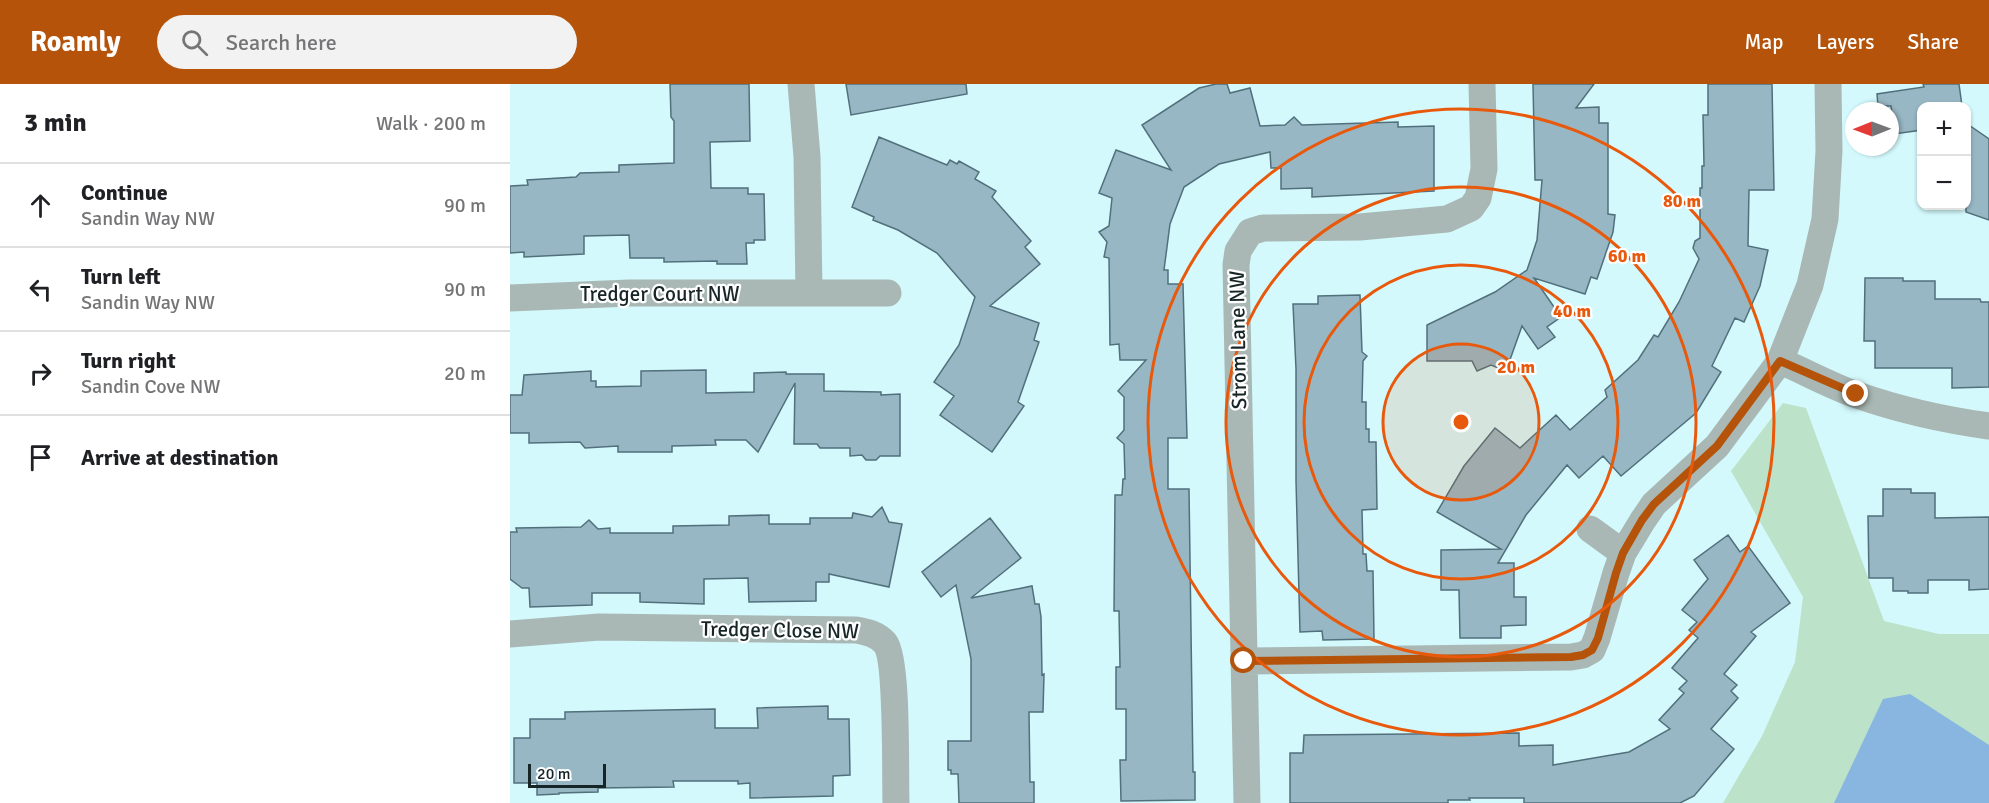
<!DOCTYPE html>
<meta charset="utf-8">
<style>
body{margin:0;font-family:Signika,sans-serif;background:#f2f2f2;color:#202124}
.controls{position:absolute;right:18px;top:18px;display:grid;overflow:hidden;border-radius:12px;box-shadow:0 2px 4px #0004}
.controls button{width:54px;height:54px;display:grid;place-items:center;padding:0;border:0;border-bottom:2px solid #e0e0e0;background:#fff;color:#202124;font:30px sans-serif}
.compass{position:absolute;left:1335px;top:18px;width:54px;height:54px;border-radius:50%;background:#fff;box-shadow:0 2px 4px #0004;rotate:269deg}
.scale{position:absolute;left:18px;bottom:15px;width:78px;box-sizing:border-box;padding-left:6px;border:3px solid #172526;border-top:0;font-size:16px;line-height:21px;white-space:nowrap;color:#172526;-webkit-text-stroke:4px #fff;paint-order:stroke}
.stop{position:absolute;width:18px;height:18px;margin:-14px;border:4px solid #b45309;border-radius:50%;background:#fff}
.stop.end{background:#b45309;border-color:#fff;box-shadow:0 2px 6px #0008}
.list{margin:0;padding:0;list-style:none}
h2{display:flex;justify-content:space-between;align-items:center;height:78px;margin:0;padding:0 24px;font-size:26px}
h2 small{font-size:20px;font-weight:400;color:#757577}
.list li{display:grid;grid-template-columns:39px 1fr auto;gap:18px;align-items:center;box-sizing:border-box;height:84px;padding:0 24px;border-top:2px solid #e0e0e0}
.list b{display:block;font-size:22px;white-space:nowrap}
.list p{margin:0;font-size:20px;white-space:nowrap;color:#757577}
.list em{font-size:20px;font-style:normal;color:#757577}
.icon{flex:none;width:33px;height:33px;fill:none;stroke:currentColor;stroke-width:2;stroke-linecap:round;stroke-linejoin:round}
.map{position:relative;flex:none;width:1479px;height:719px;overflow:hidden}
header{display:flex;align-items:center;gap:36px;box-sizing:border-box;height:84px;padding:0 30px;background:#b45309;color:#fff}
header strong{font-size:28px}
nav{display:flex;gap:33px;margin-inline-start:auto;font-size:21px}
.search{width:420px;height:54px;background:#f2f2f2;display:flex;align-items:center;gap:15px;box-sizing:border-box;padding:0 21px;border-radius:33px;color:#757577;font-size:22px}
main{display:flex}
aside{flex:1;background:#fff}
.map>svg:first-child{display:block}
.green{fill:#bce3c9}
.water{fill:#88b6e0}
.building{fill:#97b7c4;stroke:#52707c;stroke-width:1.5}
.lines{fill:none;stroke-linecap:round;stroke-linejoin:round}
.minor{stroke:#a9b8b4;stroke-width:27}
.route{stroke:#b45309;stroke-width:8}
.ring{fill:none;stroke:#e8590c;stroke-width:3}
.labels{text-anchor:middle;stroke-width:4.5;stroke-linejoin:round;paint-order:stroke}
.street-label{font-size:21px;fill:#172526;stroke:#fff}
.centre{fill:#e8590c;stroke:#fff;stroke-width:3}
.ring-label{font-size:18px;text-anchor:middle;font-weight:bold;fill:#e8590c;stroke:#fff;stroke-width:4.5;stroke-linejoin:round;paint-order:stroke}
</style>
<header>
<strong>Roamly</strong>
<div class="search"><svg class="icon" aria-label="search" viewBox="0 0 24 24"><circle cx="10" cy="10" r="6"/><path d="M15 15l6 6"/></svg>Search here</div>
<nav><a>Map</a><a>Layers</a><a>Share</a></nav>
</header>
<main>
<aside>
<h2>3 min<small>Walk · 200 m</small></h2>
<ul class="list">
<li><svg class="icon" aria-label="ahead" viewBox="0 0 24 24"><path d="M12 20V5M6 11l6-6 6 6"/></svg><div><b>Continue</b><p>Sandin Way NW</p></div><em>90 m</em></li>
<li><svg class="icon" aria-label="left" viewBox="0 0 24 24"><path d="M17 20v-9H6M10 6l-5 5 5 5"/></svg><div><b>Turn left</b><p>Sandin Way NW</p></div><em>90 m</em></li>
<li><svg class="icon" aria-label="right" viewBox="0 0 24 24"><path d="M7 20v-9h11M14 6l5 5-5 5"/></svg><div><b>Turn right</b><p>Sandin Cove NW</p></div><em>20 m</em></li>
<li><svg class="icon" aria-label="arrive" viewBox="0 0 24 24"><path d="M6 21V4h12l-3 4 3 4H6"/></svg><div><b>Arrive at destination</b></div></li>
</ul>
</aside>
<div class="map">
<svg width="1479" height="719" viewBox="0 0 1479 719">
<rect width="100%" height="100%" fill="#d3f9fc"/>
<path class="green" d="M1273,319L1296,324L1374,537L1429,550H1479V719H1213L1252,652L1285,578L1293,513L1221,387Z"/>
<path class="water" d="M1400,610L1479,661V719H1324L1373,615Z"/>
<path class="building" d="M160,0H239L240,57L200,58L201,104H238V110H254L255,156H244V159H236L237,180H207V177L154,178V174H120L119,151L74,152V170L14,173V168L0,169V102L18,101L17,96L66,93L70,89L109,88V81L164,79V37L161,33Z
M336,0H456L457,10L341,31Z
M706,0H717L720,9L740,4L750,42L775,41L784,33L792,41L888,38V43L924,42V107L802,113V104L771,105V84H761L760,68L709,80L674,103L660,140L654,186H658V200H673L677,354H658V405H679L683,688H685V716L611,717L610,676H616V625H606V583H610L609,527H604L605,411H612L613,395H615L614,360L607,354L614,346V313L608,307L636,276H610L609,260L600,261L599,174L594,173L597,158L589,148L599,142L602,114L589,109L606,66L661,86L632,41L689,4Z
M1023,0H1084L1066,24L1089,23V39H1098V130L1105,131L1103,148L1087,195L1081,193L1075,210L1024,194L1051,233L1037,243L1045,253L1028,265L1012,242L996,287L981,281L967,287L962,277H917V241L985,208L1017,186L1027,156L1032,96H1025Z
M1198,0H1262L1264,106H1239L1238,162L1258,166L1250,202L1234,238L1225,234L1202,282L1211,288L1186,329L1111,392L1093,372L1069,394L1057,381L1016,431L988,479H1004V513H1016V541L991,542V554H950L949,506H931V466L991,465L927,428L954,382L985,344L1010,364L1046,331L1060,346L1097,313L1095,306L1128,276L1144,251L1148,253L1169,218L1189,175L1183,164L1185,157L1190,154V104H1192V82H1194L1193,31H1198Z
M1413,0H1449L1452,22H1412V46L1384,50L1381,22H1368L1367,10L1414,3Z
M1456,39L1479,55V136L1456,128Z
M369,53L437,81L440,76L447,80L449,77L469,88L465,95L486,107L482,113L521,157L515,163L530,180L480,222L529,239L524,256L529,258L508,318L514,322L482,368L430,331L444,312L424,298L449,261L465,213L427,169L388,146L363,136L364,133L342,123Z
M1355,194H1393V197H1425V215H1470L1471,218H1479V303L1442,304V284H1365V257H1354Z
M850,211L852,268L857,272L853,277L852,318H856V345H859V358H866L867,425L852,426L853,470H856L857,487H863L864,555L813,556L812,547L790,548L786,397V285L783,220H808V212Z
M196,286V309L244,308V289L276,288V290H314V307L371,308V311L390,310V372H370L366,376H356L352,371L340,372V364H310L307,360H284L285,299L248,368L236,356H205L206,361L162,362V368H108V362L75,364L70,358L19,359V349H0V311H12L14,291L81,287V297H86V303L131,302V287Z
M1373,405H1401V409H1425V434L1479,433V505L1459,506V496H1418V509H1398V507H1383V494H1359L1358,432H1373Z
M372,423L379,438L392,440L379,503L319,490V498H306V517L239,518L238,494L194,495V520L130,518V509H82V521L20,523L19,504H12L0,495V448H7L6,444L71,443L79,436L88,445L100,444V449H163V442L219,441V432L259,431V440H300V434H342L343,429L362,433Z
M480,434L511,474L461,514L522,502L525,520H529L531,533L532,591L534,590L533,628H519L520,698H524V719H449L448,690H441V686H438V657H461V575L446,501L431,513L412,488Z
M1218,451L1230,468L1238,462L1280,519L1241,548L1246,552L1214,590L1227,601L1221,607L1228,614L1201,645L1224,665L1184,712L1170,719H1014V714H959L960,716H938V719H780V669H793L794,651L1009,649V662L1043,661V681L1119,668L1160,645L1149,636L1174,609L1169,605L1177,597L1162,584L1188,554L1179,546L1187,538L1172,526L1198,495L1184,476Z
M318,622V635H339L340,691L323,692V712L240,714V699L228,700V697H163L164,703L88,704V708L49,709V710L27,711V699H4V654H20V635H55V628L205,625V644H248L247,624Z"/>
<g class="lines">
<path class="minor" d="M291,0L297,73L299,209H378
M0,214L119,209H299
M1270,277C1296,288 1321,302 1347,311C1390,326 1435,336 1479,342
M1080,445L1113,469
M0,550L89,543L346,546C357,548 367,550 375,559C388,575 385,692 386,719
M734,577L1061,573L1073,571L1082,566L1087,554L1106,489L1113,469L1133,436L1144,420L1207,362L1270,277L1300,201L1315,135L1319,67L1318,0
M737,719L726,181L728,167L740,148L753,144L850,143L937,135L961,124L968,114L974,85L972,0"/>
</g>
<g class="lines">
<path class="route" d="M734,577L1061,573L1073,571L1082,566L1088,554L1106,489L1113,469L1132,436L1144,420L1207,362L1270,277L1346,310"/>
</g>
<circle cx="951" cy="338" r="78" fill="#e8590c" fill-opacity=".12"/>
<g class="ring">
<circle cx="951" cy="338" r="78"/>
<circle cx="951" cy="338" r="157"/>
<circle cx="951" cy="338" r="235"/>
<circle cx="951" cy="338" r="313"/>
</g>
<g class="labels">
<g class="street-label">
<text x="150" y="217">Tredger Court NW</text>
<text transform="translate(728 256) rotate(-91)" y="7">Strom Lane NW</text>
<text transform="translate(270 546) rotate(1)" y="7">Tredger Close NW</text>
</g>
</g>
<circle cx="951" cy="338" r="9" class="centre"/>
<g class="ring-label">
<text x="1172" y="123">80 m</text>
<text x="1117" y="178">60 m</text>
<text x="1062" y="233">40 m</text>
<text x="1006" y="289">20 m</text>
</g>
</svg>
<div class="controls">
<button>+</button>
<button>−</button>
</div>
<svg class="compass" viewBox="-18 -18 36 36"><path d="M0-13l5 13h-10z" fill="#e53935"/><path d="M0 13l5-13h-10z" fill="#757577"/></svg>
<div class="scale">20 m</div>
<div class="stop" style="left:734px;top:577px"></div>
<div class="stop end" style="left:1346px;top:310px"></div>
</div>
</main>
